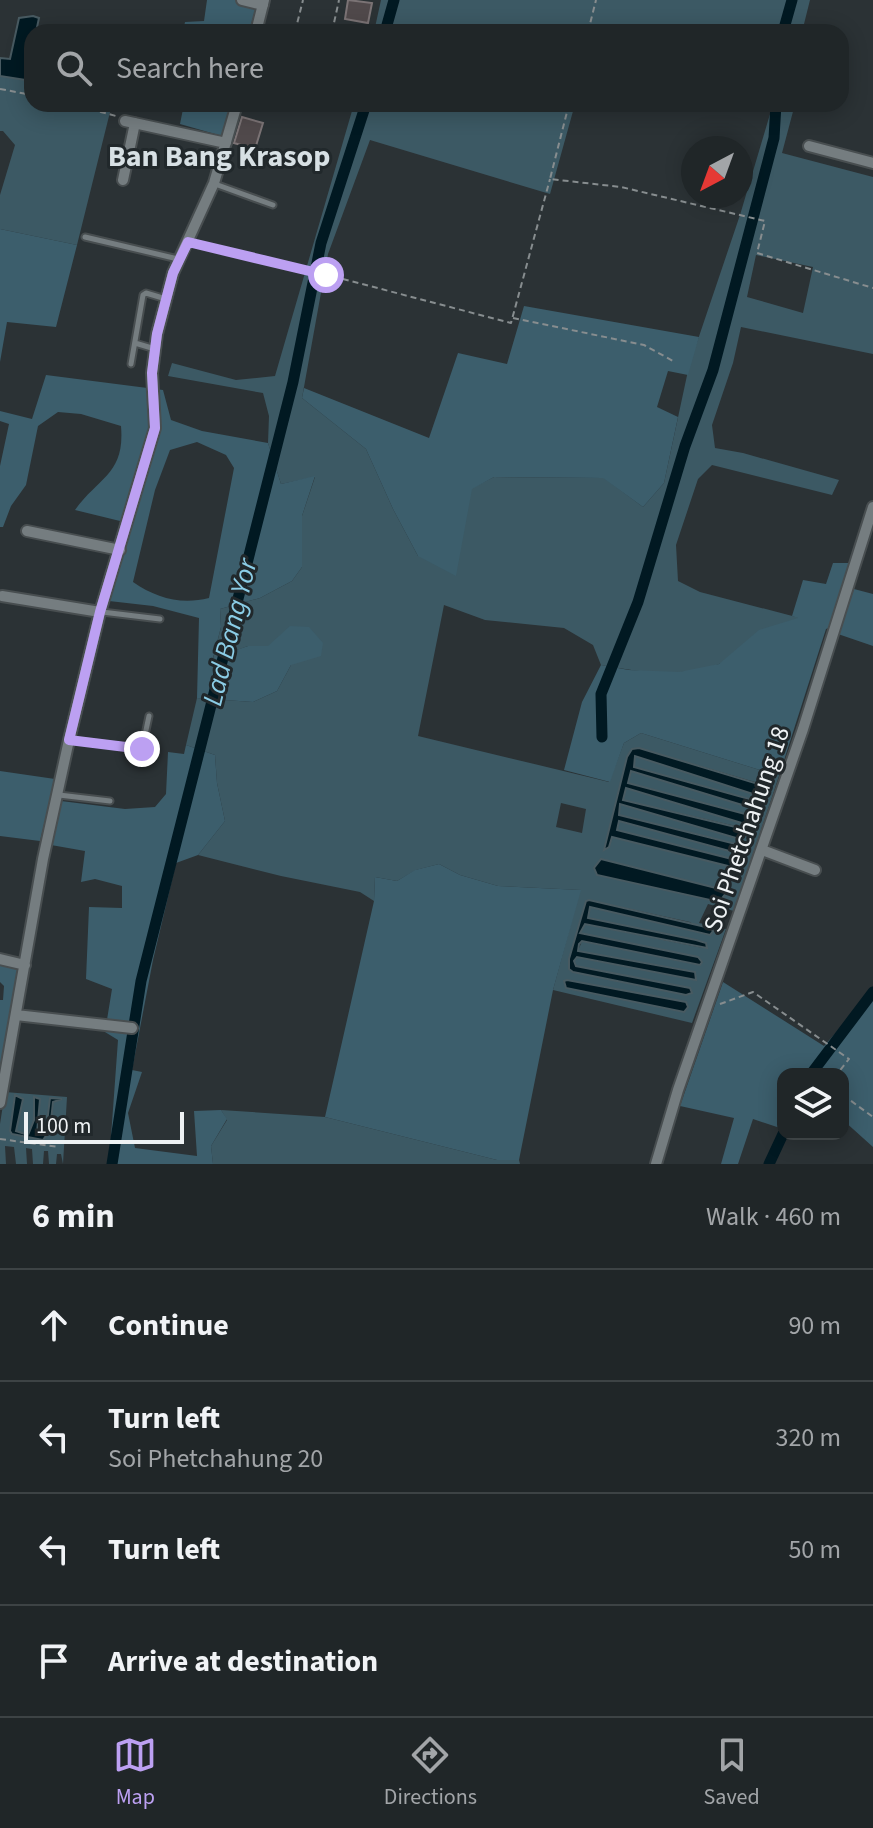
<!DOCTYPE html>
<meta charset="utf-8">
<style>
body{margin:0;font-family:"Source Sans 3",sans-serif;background:#282e30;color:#f1f3f6}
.controls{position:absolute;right:24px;bottom:24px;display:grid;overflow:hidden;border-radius:16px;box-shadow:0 4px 20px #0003}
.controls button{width:72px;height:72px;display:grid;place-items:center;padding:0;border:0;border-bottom:2px solid #3d4345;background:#202628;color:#f1f3f6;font:40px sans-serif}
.compass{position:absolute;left:681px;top:136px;width:72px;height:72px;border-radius:50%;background:#202628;box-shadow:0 4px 20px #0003;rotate:221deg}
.scale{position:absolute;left:24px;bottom:20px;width:160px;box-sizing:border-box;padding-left:8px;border:4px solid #eef2f4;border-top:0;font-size:22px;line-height:28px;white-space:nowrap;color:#eef2f4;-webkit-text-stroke:6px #21282b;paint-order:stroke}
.stop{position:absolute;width:24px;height:24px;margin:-18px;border:6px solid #bca0f2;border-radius:50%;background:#fff}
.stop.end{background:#bca0f2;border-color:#fff;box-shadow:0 2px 8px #0008}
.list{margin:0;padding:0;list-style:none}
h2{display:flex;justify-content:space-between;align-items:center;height:104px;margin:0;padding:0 32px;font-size:34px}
h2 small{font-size:26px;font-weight:400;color:#a2a5a8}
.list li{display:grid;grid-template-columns:52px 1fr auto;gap:24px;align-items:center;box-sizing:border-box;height:112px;padding:0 32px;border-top:2px solid #3d4345}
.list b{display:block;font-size:30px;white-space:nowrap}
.list p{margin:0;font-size:26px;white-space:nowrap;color:#a2a5a8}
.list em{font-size:26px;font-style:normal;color:#a2a5a8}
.icon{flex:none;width:44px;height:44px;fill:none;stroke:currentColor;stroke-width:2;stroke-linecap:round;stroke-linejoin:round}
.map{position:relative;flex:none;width:873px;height:1164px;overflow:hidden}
.search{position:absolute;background:#202628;box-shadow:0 4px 20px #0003;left:24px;right:24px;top:24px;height:88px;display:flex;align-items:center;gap:20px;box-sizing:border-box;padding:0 28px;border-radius:24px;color:#a2a5a8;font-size:30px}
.sheet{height:552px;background:#202628}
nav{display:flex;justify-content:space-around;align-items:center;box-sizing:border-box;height:112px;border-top:2px solid #3d4345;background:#202628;font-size:22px;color:#a2a5a8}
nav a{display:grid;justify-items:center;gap:4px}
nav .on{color:#bca0f2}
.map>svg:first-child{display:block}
.green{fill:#3c5964;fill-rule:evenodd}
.forest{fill:#3c5e6c;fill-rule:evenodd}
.water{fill:#011922;stroke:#485a61;stroke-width:2}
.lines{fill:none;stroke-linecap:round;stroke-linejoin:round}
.canal{stroke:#011922;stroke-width:11}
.building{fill:#50494b;stroke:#7b7375;stroke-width:2}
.lane-casing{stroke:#484e50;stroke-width:9}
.street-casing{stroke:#484e50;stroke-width:14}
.path{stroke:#878d8f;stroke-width:2;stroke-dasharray:6 4;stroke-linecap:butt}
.lane{stroke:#757d80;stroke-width:5}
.street{stroke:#757d80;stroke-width:10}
.route{stroke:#bca0f2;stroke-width:10}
.labels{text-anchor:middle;stroke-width:6;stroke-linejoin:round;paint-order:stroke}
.street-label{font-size:26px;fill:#eef2f4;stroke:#21282b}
.water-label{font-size:28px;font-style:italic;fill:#8bcde6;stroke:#21282b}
.quarter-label{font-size:30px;font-weight:bold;fill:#d7e0e4;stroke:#21282b}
</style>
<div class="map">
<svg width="873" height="1164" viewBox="0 0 873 1164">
<rect width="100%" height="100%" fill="#2b3235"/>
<path class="green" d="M381,0H810L802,32H374Z
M0,76L32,81V104H112L77,245L0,229V195L15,145L3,131H0Z
M354,104H575L550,194L370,140L328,254L302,398L366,449L393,509L418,556L472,488L494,477L604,478L643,507L664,483L689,366L740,215L773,104H795L782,153L873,177V354L741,327L733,363L712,425L715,448L743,453L839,480L832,495L712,465L698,479L676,545L678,581L700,592L800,618C776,632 744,655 719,664C682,678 638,672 601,665L593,645L564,628L485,620L444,605L418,736L609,782L624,743L641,733L779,776L734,911L708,904L699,923L726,929L692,1023L553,990L580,890L498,886L460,875L439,864L416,870L397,881L375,877L374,901L360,892L281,876L198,855L225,821L217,783L215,755L186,745L197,698L253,702L277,691L291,665L268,646H248L213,659L221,627L220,609L260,598L292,581L302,567V516L315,477L281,484L268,443L269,416L263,393L168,376L172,363L236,380L275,376ZM756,255L813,267L803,313L747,297ZM639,748L755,782V794L635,756L633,767L753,800L755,805L752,808L631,771L628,783L749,815L750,819L745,824L625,788L623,800L740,827L736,838L620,803L618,815L740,845V851L733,852L618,821L616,830L732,859V867L612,837L604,849L627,757ZM561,803L586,809L582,833L556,827ZM589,900L690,922L709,935L589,907L587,918L706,943L703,948L584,924L580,933L585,936L698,957L702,962L582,941L578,951L695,972L692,979L577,957L574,961L576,966L686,995L569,969V959L586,901Z
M5,1092L67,1097L63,1164L61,1154H57L56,1164H49L48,1151H44L43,1164H33L32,1149L26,1148L27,1164H16L14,1147L5,1146L6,1164H0V1124Z
M221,1110L325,1117L497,1160H519L520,1164H213L211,1146L227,1120Z"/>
<path class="forest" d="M207,0H258L249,32H183L185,22L204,21Z
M184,104H231L222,136L180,124Z
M0,229L77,245L56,327L7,322L0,362Z
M524,306L699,337L688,375L668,371L657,407L678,417L664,483L643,507L603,478L494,477L472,489L456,576L418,556L393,509L366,449L302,398L304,388L429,438L458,353L507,364Z
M46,375L163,390L171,420L202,431L268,443L281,484L315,476L302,516V567L292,581L260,598L220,609L221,627L213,658L248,646H268L290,626L309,627L323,643L321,656L291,665L277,691L253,702L197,698L199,618L153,606L109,601L120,521L75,510C100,476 125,474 121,426L81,414L58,412L38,426L26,485L11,506L3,527H0V466L9,424L0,421V411L32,419ZM197,442L226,455L234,468L209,598C181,605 156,598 133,582L155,490L170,450Z
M833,563H849L831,627L826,629L779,776L641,733L624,743L610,782L564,770L582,702L601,665L629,670L679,672L719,664L759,630L798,618L792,616L803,580L826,584Z
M854,589L873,594V646L838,634Z
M186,745L215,755L217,783L225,821L198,855L176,863L153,960L132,1070L142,1072L128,1113L135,1148L197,1156L194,1111L221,1110L227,1119L211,1146L213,1164H109L118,1040L105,1032L112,989L86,979L89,907L122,908V886L95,879L81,882L85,851L51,845L61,801L125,809L155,807L166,794L168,752L184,754Z
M0,771L55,779L40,841L0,836Z
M439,864L460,875L498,886L581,890L553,990L519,1160H497L325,1117L374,901L375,877L397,881L415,870Z
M0,964L20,968L0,1082V1000H3L4,986L0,982Z
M723,982L824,1046L873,991V1147L843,1120V1074H783V1129L753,1119L738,1164H721L734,1118L680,1106Z"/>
<path class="water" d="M33,16L39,18L36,32H32V81L0,76V58L10,59L19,18Z
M639,748L755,783L759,788L756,795L635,756L634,767L753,800L755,804L752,808L631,771L628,783L749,815L750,819L745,824L626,788L623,800L748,830L746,834L736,838L620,804L619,815L740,845V851L733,852L619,821L617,830L732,859L735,862L732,867L612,837L609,847L604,850L627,757L632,749Z
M601,859L720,889L726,893L719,902L597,875L594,868Z
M589,900L710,928L713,931L710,935L590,907L588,918L696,940L706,943L707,948L585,924L580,933L698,957L702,962L700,965L582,941L579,944L578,951L695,972L696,980L577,957L574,961L576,966L690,988L692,993L686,995L573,972L569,969V959L586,901Z
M567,980L686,1002L688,1007L684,1012L566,988L564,981Z
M15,1095L23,1099L16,1131L28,1135L34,1120V1097L40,1099L37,1133L41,1134L46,1131L50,1098L62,1099L53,1102L50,1130L43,1140L12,1134L10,1131Z"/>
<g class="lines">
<path class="canal" d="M385,32L394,0
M783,32L792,0
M602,737L601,694L638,602L685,446L713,370L774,138L776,104
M811,1074L873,992
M112,1164L141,981L293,382L321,243L366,104
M769,1164L783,1134"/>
</g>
<path class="building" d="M348,0L372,3L368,23L345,19Z
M242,117L263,123L255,149L234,143Z"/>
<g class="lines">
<defs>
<path id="lane" d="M215,184L273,205
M85,237L178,259
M135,343L155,349
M131,364L143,295L146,293L166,299
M102,612L160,619
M70,740L142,749L149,716
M59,795L110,801"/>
<path id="street" d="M242,0L263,5
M256,32L264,0
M125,121L226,143
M809,146L873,163
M123,180L135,123
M27,531L120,550
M2,596L100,612
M762,850L815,870
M0,959L25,965
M16,1015L132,1028
M0,1103L43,859L69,740L100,612L155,428L152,373L157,334L173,273L214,183L237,104
M656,1164L678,1090L803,729L873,507"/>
</defs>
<use href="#lane" class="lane-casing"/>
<use href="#street" class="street-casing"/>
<path class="path" d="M295,32L303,0
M332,32L339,0
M588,32L596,0
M0,89L32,95
M71,104L116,116
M569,104L550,179L621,187L765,221L757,253L873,288
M197,244L282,263L511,323L550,179
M513,318L644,345L673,361
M720,1004L753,992L849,1059L837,1074
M843,1095L873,1117
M0,1139L59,1147"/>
<use href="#lane" class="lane"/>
<use href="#street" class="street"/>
</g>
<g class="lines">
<path class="route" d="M142,749L69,740L100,612L155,428L152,373L157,334L173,273L188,242L326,275"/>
</g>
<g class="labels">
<g class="street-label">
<text transform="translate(746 829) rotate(-71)" y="9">Soi Phetchahung 18</text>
</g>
<g class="water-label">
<text transform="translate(229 632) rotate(-76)" y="10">Lad Bang Yor</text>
</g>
<g class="quarter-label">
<text x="219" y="166">Ban Bang Krasop</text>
</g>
</g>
</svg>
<div class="controls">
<button><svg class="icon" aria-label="layers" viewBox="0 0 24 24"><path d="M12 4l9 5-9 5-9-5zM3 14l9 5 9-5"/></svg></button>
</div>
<svg class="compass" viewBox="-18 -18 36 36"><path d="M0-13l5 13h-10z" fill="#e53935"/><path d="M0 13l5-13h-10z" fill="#a2a5a8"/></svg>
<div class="scale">100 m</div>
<div class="stop" style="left:326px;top:275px"></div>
<div class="stop end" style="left:142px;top:749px"></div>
<div class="search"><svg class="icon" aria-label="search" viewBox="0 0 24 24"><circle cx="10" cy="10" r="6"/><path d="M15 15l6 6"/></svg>Search here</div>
</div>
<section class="sheet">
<h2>6 min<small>Walk · 460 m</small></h2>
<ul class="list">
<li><svg class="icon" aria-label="ahead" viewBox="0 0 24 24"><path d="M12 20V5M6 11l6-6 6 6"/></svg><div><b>Continue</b></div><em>90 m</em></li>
<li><svg class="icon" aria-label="left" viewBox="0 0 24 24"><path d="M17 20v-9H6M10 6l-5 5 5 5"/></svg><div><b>Turn left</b><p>Soi Phetchahung 20</p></div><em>320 m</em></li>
<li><svg class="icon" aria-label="left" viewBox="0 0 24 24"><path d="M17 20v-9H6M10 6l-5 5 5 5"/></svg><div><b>Turn left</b></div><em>50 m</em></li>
<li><svg class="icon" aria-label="arrive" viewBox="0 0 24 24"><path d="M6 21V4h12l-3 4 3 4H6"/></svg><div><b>Arrive at destination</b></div></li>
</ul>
</section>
<nav>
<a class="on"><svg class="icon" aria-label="map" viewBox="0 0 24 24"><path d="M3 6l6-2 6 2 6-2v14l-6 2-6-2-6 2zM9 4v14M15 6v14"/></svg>Map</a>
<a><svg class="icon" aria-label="directions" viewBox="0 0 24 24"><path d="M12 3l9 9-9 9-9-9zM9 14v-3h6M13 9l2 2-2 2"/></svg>Directions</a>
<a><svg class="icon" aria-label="saved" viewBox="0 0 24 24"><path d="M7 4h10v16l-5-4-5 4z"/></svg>Saved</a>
</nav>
